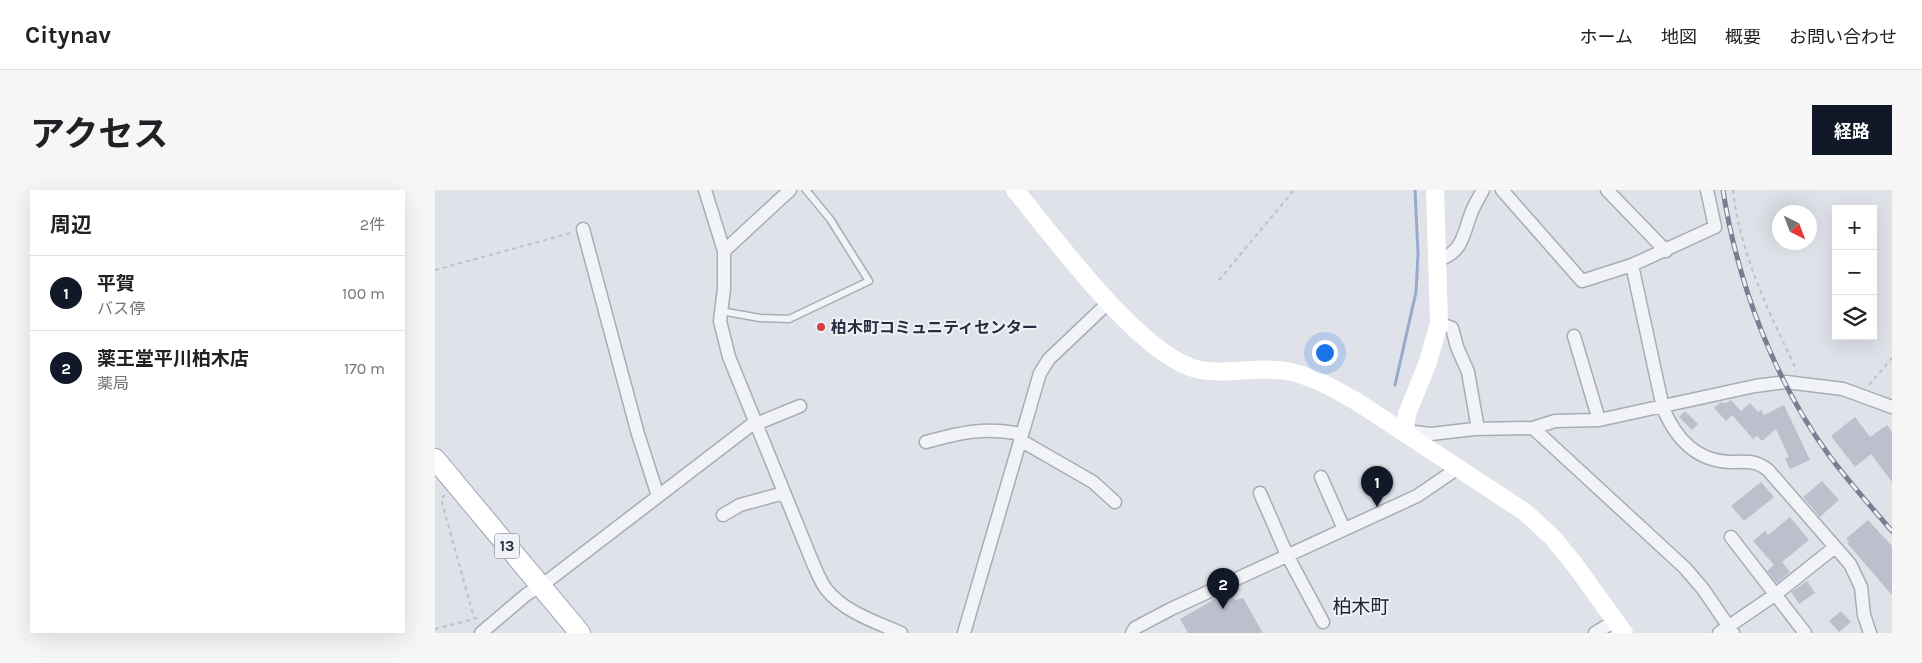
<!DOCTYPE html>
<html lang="ja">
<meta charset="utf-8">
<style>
body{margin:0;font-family:Karla,"Noto Sans JP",sans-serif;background:#f6f6f6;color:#202124}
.controls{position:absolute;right:15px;top:15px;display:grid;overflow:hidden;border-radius:0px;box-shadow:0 5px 20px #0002}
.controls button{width:45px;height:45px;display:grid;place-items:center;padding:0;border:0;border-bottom:1px solid #e0e0e0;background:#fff;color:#202124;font:25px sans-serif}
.compass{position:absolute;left:1337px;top:15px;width:45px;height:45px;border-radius:50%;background:#fff;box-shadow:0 5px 20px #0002;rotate:138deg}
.you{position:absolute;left:889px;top:162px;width:18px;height:18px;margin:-12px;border:4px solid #fff;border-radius:50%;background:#1a73e8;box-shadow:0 0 0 8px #1a73e833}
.badge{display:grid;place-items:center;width:32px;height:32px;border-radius:50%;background:#111827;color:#fff;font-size:16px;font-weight:700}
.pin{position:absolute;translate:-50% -41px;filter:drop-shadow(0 1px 2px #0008)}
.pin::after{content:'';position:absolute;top:26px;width:18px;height:15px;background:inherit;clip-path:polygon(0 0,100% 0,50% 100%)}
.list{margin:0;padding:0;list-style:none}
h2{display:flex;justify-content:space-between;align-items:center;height:65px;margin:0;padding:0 20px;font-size:21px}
h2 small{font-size:16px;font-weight:400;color:#757577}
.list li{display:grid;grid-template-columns:32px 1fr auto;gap:15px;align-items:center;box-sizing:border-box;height:75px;padding:0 20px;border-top:1px solid #e0e0e0}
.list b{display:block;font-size:19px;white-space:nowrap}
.list p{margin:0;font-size:16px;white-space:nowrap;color:#757577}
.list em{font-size:16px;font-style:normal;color:#757577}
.icon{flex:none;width:28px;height:28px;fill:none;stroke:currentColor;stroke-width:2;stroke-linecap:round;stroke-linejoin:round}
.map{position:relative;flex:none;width:1457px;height:443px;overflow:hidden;border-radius:0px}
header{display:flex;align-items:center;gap:30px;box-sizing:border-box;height:70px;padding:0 25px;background:#fff;border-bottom:1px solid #e0e0e0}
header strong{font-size:24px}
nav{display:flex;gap:28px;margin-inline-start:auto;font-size:18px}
.intro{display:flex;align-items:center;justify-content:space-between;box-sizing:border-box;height:120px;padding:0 30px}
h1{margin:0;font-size:35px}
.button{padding:12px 22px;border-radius:0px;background:#111827;color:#fff;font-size:18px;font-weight:700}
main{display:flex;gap:30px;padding:0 30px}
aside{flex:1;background:#fff;border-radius:0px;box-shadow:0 5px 20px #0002}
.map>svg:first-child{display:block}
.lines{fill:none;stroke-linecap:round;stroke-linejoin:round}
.stream{stroke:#98aacb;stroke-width:3}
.building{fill:#bcc0cc}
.lane-casing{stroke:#a8acb7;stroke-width:9}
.street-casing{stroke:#a8acb7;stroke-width:15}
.primary-casing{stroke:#9ea4b5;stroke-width:22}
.path{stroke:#bdc0c8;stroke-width:2;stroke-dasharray:4 4;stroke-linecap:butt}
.lane{stroke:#f2f3f7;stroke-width:6}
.street{stroke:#f2f3f7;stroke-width:12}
.secondary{stroke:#fff;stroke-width:18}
.primary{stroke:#fff;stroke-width:20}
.rail-casing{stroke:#787f93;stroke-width:5}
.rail{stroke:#eff1f6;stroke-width:3;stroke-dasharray:9;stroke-linecap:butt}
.poi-dot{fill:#d33f42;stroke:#eff1f6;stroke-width:2}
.labels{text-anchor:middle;stroke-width:4;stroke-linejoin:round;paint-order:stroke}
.shield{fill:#eff1f6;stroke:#636877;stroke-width:1}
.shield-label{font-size:15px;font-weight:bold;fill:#272d41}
.poi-label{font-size:16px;font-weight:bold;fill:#272d41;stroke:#eff1f6;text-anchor:start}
.quarter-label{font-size:19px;fill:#1a1f31;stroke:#eff1f6}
</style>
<header>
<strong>Citynav</strong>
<nav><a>ホーム</a><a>地図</a><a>概要</a><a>お問い合わせ</a></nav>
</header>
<div class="intro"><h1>アクセス</h1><a class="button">経路</a></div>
<main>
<aside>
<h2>周辺<small>2件</small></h2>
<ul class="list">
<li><span class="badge">1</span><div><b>平賀</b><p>バス停</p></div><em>100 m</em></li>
<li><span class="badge">2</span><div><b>薬王堂平川柏木店</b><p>薬局</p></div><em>170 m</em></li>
</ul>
</aside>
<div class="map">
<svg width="1457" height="443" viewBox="0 0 1457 443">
<rect width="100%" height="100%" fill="#dfe2e9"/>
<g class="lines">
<path class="stream" d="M960,195L981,102L983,64L980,0"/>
</g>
<path class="building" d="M1296,210L1306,221L1315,213L1323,222L1326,220L1329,225L1349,215L1375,270L1355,279L1350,268L1354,267L1341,239L1327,251L1322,246L1318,249L1297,225L1291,231L1279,218L1286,212L1291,213Z
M1250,221L1263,234L1257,240L1244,227Z
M1420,227L1435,247L1452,235L1457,242V292L1436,264L1420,277L1396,246Z
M1387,291L1404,310L1385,327L1368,307Z
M1326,292L1339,307L1309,331L1296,316Z
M1355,327L1374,350L1347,372L1355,382L1342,393L1332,381L1339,375L1318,351L1330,341L1333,345Z
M1433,330L1457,356V405L1412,353L1414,352L1411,349Z
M1372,391L1380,403L1364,414L1356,402Z
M794,401L800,410L808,408L828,443H753L745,429Z
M1406,421L1416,432L1404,442L1394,431Z"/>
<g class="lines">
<defs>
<path id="lane" d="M286,121L325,128L354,129L434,91L395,29L371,0"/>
<path id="street" d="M270,0L289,61V98L285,131L294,167L377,371C381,380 385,391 391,399C409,422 441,432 466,443
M1067,0L1147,91L1197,75L1280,37L1272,0
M1172,0L1231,61
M148,39L203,244L223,306
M289,61L355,0
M1003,70C1029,62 1028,43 1037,21C1040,14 1044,7 1048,0
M1197,75L1228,218C1241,249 1261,271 1296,272C1312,272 1320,270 1333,280L1415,374L1426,397L1429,425L1435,443
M1004,133L1017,138L1022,157L1033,182L1043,239
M1139,146L1164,230
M321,234L365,216
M1098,238L1250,378L1268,399L1298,443
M970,241L996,244L1039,239L1098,238L1120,231L1164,230L1320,196L1351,192L1408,199L1457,217
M585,250L658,292L680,312
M491,252C527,242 550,237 587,244
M886,287L909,339
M825,303L852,365L888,432
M288,325L305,315L349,303
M1296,347L1370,443
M46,443L92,404L106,396L320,232
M529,443L605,183L614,169L674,112
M697,443L700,438L736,419L982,306L1023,278
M1160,443L1180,431
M1284,443L1341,404L1400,357"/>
<path id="primary" d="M0,269L145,443"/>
</defs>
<use href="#lane" class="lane-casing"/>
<use href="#street" class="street-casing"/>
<use href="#primary" class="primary-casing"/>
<path class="path" d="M1298,0C1305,64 1334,123 1362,181
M0,80L136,43
M784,90L859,0
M1434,195L1457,168
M10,305L6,309L39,428
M0,439L46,427"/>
<use href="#lane" class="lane"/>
<use href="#street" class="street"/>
<path class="secondary" d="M580,0C619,47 707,169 765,180C793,185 823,176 852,181C878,186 902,200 924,213L1090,322L1118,348L1140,375L1189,443
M970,241L972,224L993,172L1004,133L1000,0"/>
<use href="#primary" class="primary"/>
<defs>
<path id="rail" d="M1288,0C1302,92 1340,193 1396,268C1415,293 1436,317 1457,341"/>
</defs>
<use href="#rail" class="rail-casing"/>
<use href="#rail" class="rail"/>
</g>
<circle class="poi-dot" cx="386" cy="137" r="5"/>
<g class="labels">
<rect class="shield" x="59.5" y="343.5" width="25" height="25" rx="4"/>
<g class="shield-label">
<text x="72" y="361">13</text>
</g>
<g class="poi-label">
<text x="396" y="143">柏木町コミュニティセンター</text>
</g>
<g class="quarter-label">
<text x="926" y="423">柏木町</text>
</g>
</g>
</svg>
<div class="controls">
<button>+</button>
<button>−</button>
<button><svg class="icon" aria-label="layers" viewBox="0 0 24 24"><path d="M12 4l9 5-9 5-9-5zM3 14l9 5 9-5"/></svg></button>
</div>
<svg class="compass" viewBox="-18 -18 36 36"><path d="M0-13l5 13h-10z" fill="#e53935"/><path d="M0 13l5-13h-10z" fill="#757577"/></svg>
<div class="you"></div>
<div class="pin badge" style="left:942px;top:317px">1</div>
<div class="pin badge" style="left:788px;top:419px">2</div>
</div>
</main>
